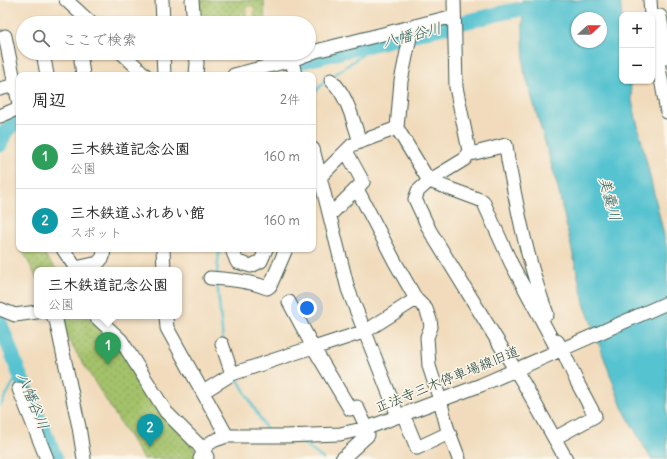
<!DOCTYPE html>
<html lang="ja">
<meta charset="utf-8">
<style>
body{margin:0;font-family:Delius,"Klee One",sans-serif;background:#f6f6f6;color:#222}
.controls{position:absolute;right:12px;top:12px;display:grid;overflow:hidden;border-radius:8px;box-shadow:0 1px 3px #0004}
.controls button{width:36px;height:36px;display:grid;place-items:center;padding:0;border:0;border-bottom:1px solid #e0e0e0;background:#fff;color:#222;font:20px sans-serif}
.compass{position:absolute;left:571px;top:12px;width:36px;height:36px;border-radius:50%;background:#fff;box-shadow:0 1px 3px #0004;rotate:69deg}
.you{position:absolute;left:307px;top:308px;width:14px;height:14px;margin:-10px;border:3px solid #fff;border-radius:50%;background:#1a73e8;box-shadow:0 0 0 6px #1a73e833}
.badge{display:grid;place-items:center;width:26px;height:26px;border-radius:50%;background:#c8321e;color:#fff;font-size:13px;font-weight:700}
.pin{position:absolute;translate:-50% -33px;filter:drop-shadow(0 1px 2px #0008)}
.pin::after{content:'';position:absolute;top:21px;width:14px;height:12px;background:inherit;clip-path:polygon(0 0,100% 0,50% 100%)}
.popup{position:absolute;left:34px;top:267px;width:148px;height:52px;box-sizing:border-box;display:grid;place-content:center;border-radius:8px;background:#fff;filter:drop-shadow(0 1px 3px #0005);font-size:13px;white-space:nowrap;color:#767676}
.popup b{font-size:15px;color:#222}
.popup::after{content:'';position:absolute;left:50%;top:100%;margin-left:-8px;border:8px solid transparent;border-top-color:#fff}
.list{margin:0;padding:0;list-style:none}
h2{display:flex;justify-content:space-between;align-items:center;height:52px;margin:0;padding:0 16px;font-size:17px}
h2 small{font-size:13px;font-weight:400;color:#767676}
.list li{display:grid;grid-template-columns:26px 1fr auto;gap:12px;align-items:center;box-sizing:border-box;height:64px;padding:0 16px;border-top:1px solid #e0e0e0}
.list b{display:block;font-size:15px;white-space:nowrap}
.list p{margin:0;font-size:13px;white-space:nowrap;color:#767676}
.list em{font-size:13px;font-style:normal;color:#767676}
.icon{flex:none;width:22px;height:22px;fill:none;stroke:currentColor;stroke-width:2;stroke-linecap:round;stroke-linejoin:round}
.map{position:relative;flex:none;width:667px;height:459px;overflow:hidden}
.search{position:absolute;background:#fff;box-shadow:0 1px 3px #0004;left:16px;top:16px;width:300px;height:44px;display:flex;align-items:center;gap:10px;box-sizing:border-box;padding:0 14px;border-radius:22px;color:#767676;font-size:15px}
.panel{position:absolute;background:#fff;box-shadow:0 1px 3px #0004;left:16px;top:72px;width:300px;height:180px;border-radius:8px}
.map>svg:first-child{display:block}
.green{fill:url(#green-dots);stroke:#62804f}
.sand{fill:url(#sand-dots);stroke:#868c69}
.water{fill:#57c3d0;stroke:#3b8082;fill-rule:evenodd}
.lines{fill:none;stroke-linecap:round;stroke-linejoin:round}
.stream{stroke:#57c3d0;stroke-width:2.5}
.river{stroke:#57c3d0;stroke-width:15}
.minor-casing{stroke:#3e5548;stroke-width:15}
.minor{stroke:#fff;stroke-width:13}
.labels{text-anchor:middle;stroke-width:3;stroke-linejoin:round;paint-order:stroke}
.street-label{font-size:14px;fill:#1f3d34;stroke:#fbf7ec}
.water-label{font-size:15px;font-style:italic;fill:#2d5e5b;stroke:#fbf7ec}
</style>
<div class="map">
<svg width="667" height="459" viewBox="0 0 667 459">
<defs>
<pattern id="green-dots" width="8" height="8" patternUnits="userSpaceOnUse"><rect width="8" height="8" fill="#a4c26a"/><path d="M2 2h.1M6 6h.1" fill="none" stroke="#859f58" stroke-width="1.8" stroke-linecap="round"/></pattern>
<pattern id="sand-dots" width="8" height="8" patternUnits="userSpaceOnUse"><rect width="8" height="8" fill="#eeda9e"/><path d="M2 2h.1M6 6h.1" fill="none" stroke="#ccbc89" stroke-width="1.8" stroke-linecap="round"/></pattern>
</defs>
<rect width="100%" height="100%" fill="#fbf7ec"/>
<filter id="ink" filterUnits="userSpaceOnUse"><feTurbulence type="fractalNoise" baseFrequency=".025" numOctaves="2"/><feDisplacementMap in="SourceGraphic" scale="8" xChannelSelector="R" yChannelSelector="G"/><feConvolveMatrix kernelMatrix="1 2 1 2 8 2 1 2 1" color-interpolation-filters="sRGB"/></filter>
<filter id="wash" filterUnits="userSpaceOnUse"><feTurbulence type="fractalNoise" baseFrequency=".012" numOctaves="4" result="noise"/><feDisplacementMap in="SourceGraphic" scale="16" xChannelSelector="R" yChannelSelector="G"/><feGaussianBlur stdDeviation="0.9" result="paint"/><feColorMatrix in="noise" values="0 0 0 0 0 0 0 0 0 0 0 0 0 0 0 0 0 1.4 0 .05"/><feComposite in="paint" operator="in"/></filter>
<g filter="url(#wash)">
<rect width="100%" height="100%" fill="#f1dbbc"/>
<path class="green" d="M195,0H264L265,23H197Z
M22,249H39L57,270H37V279Z
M55,316H88L117,343L197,453L195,459H143L74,349Z"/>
<path class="sand" d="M246,6H254L255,23H241L243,18L246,16Z"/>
<path class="water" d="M522,0H620L622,16V81H630L632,101L667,248V459H651L622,407L584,303L557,184L524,70ZM577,18H601V42H577Z"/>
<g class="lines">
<path class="stream" d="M333,76L370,49V45
M313,94L326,80
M217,275L219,249
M217,282L223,341
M236,376L266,429L270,431
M0,406L19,373
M297,441L306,445L323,459"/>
<path class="river" d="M295,63L510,11L543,6
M0,145L5,132L19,119
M0,322L19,373L56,459"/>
</g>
</g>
<g filter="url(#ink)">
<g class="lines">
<defs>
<path id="minor" d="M66,0L91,23
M162,0L163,23
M192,0L194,23
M454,0L456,87L469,151L465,159L429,181L418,191L415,199L430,231L524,384L566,459
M650,0L651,15
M660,16L667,58
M652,24L654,40L667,112
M5,36L19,104
M410,37L401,81L397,128L429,181L483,201L511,263L555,345L558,344
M122,53L145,75
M163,53L164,75
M44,58L47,75
M81,60L83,75
M292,60L295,75
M196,75L197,63L196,53
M234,75L292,60L316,51L454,16
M331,80C348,96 353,121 360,142
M0,89L15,85
M0,116L19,108
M313,149L348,289L398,416
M467,154L475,153L506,145L508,160C518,212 528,264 547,314
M315,182L352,145L397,128
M330,215L363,182L346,151
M63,249L77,270
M163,249L164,270
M234,249L233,252L237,262L251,266L261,261L266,249
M76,268L98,263L103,257L104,249
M210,278C227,279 251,281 267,288L270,286L286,249
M416,299L426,309L430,320L431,327L427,337L429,366L440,400L447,427L459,459
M289,302L313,347L350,409L357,407L367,428L368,435L342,459
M0,309L15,315L37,312
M53,316L56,320L79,427L84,459
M95,316L121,340L166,412L197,443L207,457
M166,316L167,328L227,436
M222,344L232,374
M314,348L366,331L416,299L395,262L357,189
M19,389L47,459
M203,392L232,374L313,347
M403,414L417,448L449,433
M555,438L595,416L577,382L562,349L557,341
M200,459L207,445L213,441L227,436H284L340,434L367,428L481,385L667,303"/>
</defs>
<use href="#minor" class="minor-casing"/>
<use href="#minor" class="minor"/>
</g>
</g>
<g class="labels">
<g class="street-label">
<text transform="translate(447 379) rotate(-22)" y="5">正法寺三木停車場線旧道</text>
</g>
<g class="water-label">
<text transform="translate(412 35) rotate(-14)" y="5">八幡谷川</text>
<text transform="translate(610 199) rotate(75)" y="5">美嚢川</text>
<text transform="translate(33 401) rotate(68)" y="5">八幡谷川</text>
</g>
</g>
</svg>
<div class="controls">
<button>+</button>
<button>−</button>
</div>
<svg class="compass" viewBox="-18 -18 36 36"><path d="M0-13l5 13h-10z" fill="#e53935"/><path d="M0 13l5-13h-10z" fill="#767676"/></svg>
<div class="you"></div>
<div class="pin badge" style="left:108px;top:365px;background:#2e9e5b">1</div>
<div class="popup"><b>三木鉄道記念公園</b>公園</div>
<div class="pin badge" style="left:150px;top:447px;background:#0f9aa8">2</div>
<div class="search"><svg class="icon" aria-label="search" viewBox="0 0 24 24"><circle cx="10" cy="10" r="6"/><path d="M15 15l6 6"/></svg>ここで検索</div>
<section class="panel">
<h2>周辺<small>2件</small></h2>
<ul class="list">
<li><span class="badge" style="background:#2e9e5b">1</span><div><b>三木鉄道記念公園</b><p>公園</p></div><em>160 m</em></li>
<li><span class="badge" style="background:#0f9aa8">2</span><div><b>三木鉄道ふれあい館</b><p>スポット</p></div><em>160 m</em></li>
</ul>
</section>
</div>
